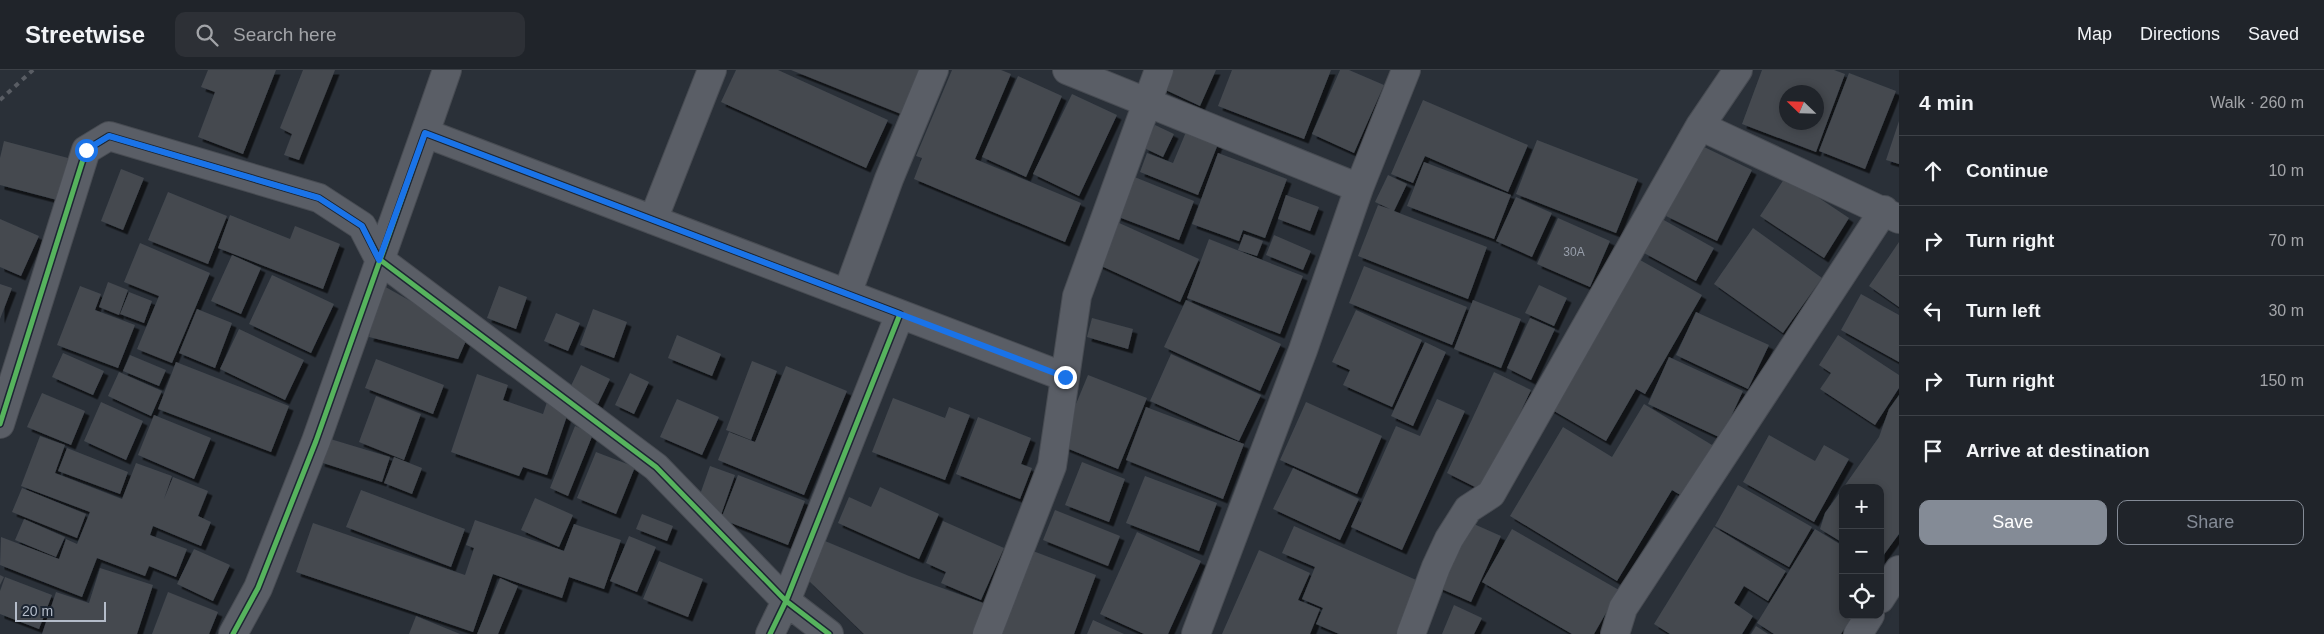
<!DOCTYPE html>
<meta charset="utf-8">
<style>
body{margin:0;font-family:Arial,sans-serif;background:#2d3036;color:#f1f3f6}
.controls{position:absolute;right:15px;bottom:15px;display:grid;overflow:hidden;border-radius:10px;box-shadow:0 2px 8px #0003}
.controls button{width:45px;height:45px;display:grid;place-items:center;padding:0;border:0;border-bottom:1px solid #3d4147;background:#20242a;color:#f1f3f6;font:25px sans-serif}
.compass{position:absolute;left:1779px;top:15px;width:45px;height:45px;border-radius:50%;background:#20242a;box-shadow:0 2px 8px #0003;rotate:293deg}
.scale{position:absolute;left:15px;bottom:12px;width:91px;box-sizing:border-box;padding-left:5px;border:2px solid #b4bcc9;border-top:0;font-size:14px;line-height:18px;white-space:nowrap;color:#b4bcc9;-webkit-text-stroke:4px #1d2633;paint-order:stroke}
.stop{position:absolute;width:15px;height:15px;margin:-11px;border:4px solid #1a73e8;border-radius:50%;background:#fff}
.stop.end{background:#1a73e8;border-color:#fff;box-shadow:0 1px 5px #0008}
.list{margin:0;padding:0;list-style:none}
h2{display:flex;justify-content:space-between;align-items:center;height:65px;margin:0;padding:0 20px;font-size:21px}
h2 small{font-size:16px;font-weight:400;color:#a2a4a8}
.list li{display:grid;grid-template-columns:32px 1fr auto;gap:15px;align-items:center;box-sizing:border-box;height:70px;padding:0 20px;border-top:1px solid #3d4147}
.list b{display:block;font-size:19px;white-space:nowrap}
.list em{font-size:16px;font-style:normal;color:#a2a4a8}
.actions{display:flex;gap:10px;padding:15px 20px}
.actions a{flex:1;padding:11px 0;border:1px solid #848b96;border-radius:10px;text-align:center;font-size:18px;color:#848b96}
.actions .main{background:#848b96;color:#fff}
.icon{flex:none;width:28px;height:28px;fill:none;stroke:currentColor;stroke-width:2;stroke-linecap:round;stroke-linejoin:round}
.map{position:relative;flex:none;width:1899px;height:564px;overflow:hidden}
header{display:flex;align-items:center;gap:30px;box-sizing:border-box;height:70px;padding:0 25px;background:#20242a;border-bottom:1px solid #3d4147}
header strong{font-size:24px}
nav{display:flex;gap:28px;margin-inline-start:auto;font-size:18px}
.search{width:350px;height:45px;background:#2d3036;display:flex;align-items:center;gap:12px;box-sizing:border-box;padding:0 18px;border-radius:10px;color:#a2a4a8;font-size:19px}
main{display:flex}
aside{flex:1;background:#20242a}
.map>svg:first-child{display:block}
.building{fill:#444950;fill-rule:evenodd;filter:url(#shadow)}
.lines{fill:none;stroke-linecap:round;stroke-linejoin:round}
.street-casing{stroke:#484c53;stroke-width:30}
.street{stroke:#5a5e66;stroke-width:28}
.rail{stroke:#595d64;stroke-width:4;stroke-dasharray:5 5;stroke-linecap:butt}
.cycleway-casing{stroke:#1d2633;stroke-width:8}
.cycleway{stroke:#56b35d;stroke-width:5}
.route{stroke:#1a73e8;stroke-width:6}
.labels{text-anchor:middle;stroke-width:4.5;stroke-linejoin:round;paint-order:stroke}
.number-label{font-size:12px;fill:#989fab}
</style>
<header>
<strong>Streetwise</strong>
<div class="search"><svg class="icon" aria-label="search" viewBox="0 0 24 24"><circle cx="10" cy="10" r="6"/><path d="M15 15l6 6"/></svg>Search here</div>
<nav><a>Map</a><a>Directions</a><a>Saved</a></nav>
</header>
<main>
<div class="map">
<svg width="1899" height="564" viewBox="0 0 1899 564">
<defs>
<filter id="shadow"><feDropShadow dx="4.5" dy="4.5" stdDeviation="0" flood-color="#0009"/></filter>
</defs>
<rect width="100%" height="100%" fill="#2a3038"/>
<path class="building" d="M208,0H276L243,84L198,67L215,22L201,17Z
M303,0H335L299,90L284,85L292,64L280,58Z
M736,0H778L888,50L866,98L721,32Z
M791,0H924L906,46Z
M952,0H1001L1011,4L975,89L1081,133L1065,172L914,109L922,88L916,86Z
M1162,0H1216L1200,36L1155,15Z
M1232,0H1331L1304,69L1218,36Z
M1340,0H1349L1384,15L1354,83L1312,64Z
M1762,0H1834L1845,4L1816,82L1742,54ZM1786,22H1816V52H1786Z
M1849,3L1896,21L1865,99L1819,81Z
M1018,6L1062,26L1026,107L982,87Z
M1072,24L1117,45L1079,126L1033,104Z
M1423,30L1528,75L1508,122L1425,86L1413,113L1391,104Z
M1899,51V94L1886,90Z
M1155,55L1174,64L1163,87L1144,78Z
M1186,62L1218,74L1198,125L1140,102L1147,83L1173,93Z
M1537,70L1638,109L1616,163L1516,124Z
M4,71L68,88L57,130L0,115V88Z
M1700,75L1752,100L1717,171L1666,146Z
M1218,83L1287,109L1265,168L1243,160L1239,171L1192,154Z
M1424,92L1511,125L1494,169L1407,136Z
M121,99L144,108L123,160L101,151Z
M1388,105L1407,114L1394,141L1487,177L1468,229L1358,186L1378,135L1390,139L1375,132Z
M1132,106L1194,131L1179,170L1116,146Z
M1786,106L1849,148L1824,188L1760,146Z
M168,122L227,146L208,194L148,170Z
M1286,125L1319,137L1310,161L1278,149Z
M1516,127L1552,143L1532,187L1496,171Z
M230,145L290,169L295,156L340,174L323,219L218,178Z
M1558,148L1610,171L1590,217L1537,194Z
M0,149L39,166L21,206L0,197Z
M1662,149L1714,178L1696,211L1644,183Z
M1117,152L1199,189L1180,232L1097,194Z
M1753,158L1822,208L1783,263L1714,214Z
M1244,164L1263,171L1257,186L1238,180Z
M1274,165L1311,181L1303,200L1266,185Z
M1209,169L1303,206L1280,264L1187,228Z
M1899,172V237L1869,216Z
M140,173L210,203L172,293L137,279L159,226L124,212Z
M232,185L261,198L241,244L211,231Z
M1633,186L1702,225L1645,324L1636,319L1606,371L1547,337Z
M1364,196L1467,237L1452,275L1349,233Z
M272,205L334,234L311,283L249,254Z
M108,212L128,220L119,245L99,237Z
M0,214L12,218L0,249Z
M382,215L469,264L458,289L369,267Z
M1539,215L1567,228L1554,256L1525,243Z
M80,216L101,224L95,240L135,255L118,298L57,275Z
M499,216L527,227L516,259L487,248Z
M129,222L152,231L144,253L120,244Z
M1861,224L1899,245V292L1841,260Z
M1186,230L1281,274L1260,321L1164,277Z
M1473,230L1521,249L1501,298L1454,279Z
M197,239L232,253L215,298L179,283Z
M593,239L627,252L614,288L580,275Z
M1356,240L1422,270L1392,337L1343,315L1350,300L1332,292Z
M1696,242L1769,275L1748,319L1676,285Z
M556,243L580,253L568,281L544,271Z
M1092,248L1133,259L1128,279L1087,267Z
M1530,248L1555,259L1531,310L1507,298Z
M239,259L304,290L285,330L220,299Z
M677,265L721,284L712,306L668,288Z
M1838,265L1899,305V318L1875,355L1820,319L1831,303L1819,295Z
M1425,272L1446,282L1413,356L1391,346Z
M63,283L104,301L93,325L52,307Z
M1171,284L1261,325L1239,371L1150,331Z
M130,285L166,300L159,316L123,301Z
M1669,287L1743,321L1721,368L1648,334Z
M376,289L444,315L433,344L365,318Z
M752,291L777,301L751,370L726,360Z
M176,292L289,336L271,382L158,339Z
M581,295L610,309L598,334L569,320Z
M786,296L847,321L804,425L718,390L729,362L755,372Z
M119,302L162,321L151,346L108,326Z
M1494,302L1531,320L1483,421L1447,403Z
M630,303L649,312L634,344L615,335Z
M477,304L508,315L503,330L543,344L547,332L569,340L547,405L523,397L519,406L451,382Z
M1088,305L1147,328L1118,399L1059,375Z
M42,323L85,341L71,375L27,357Z
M1899,325V464L1880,490V418H1843L1879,367L1889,339Z
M376,326L421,344L404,390L359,372Z
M893,328L945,348L949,337L970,345L945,410L872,382Z
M677,329L719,347L702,385L660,367Z
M1437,329L1465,341L1402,480L1351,457L1396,356L1420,366Z
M101,332L143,351L126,390L84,371Z
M1306,332L1382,366L1357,424L1280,390Z
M1644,334L1717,378L1687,429L1672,420L1617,511L1510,446L1563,357L1612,387Z
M1146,337L1244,374L1223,429L1126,390Z
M154,345L211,368L194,409L138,385Z
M978,347L1031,368L1021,394L1032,398L1020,429L956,404Z
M575,356L593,364L568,426L550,418Z
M1769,365L1815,391L1824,375L1849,389L1814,452L1743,412Z
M40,366L65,375L55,403L122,429L136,393L172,406L164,429L173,407L208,421L198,446L211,452L201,476L153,456L150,465L187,479L176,507L149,496L145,506L97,488L82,527L0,495L1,467L59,489L66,469L77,474L90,442L21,416Z
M327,368L390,387L382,412L320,392Z
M67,378L128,402L120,424L58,401Z
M596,382L635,397L616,444L577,428Z
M394,387L422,398L412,424L384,413Z
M1082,392L1125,409L1109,452L1065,435Z
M710,396L735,405L721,445L696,436Z
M1293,398L1359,429L1340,470L1273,439Z
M738,405L805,431L788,475L721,449Z
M1145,406L1217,433L1199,481L1126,453Z
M1738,415L1812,457L1789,497L1715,456Z
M880,417L939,444L919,489L838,453L849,427L871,437Z
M22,418L86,444L77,468L12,442Z
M1843,418V473L1820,459L1825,443Z
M361,420L465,459L451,497L346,457Z
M535,428L573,445L559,477L521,460Z
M1055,440L1120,466L1108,496L1043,470Z
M642,444L673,456L667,471L636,459Z
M24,449L65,467L56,487L15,470Z
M475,450L564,481L574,454L621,470L604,519L569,507L562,528L493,504L473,562L296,502L313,453L465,505L474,478L466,475Z
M943,451L1004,478L981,530L941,513L946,502L926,493Z
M1467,451L1501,466L1471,532L1437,517Z
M1294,456L1423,513L1400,564H1339L1316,554L1323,538L1302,529L1315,497L1282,483Z
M1714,457L1786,501L1768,531L1744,516L1734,533L1753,546L1742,564H1670L1654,554Z
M1512,459L1619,520L1594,564H1572L1482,512Z
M1815,459L1843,476V545H1853L1841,564H1774L1757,553Z
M1137,462L1201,491L1168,564H1144L1100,544Z
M629,466L656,477L637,522L610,511Z
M825,471L909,506L986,534L972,564H864L809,511Z
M194,479L230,495L213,531L177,514Z
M1259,480L1310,503L1298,530L1320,539L1310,564H1222Z
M1033,481L1096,505L1074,564H1001Z
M659,491L703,509L688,547L643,529Z
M100,498L153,515L137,564H42L56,522L89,533Z
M0,505L4,507L0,515Z
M5,507L52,525L39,559L0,544V521Z
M500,508L518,516L498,564H477Z
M168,522L218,542L209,564H152Z
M1454,535L1482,548L1474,564H1442Z
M416,546L460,564H409Z
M1093,550L1124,564H1087Z
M1756,556L1768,564H1751Z"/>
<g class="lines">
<defs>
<path id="street" d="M1067,0L1359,118
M1700,56L1899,149
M425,63L447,0
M653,150L712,0
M847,224L889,109L934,0
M900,244L1065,307
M0,354L86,80L109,66L319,128L362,156L379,189L656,397L786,531L829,564
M1880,529L1899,500
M233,564L258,518L316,371L425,63L900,244L786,531L770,564
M987,564L1052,396L1077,226L1159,0
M1196,564L1303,280L1359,118L1406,0
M1411,564L1436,497L1449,469L1468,439L1491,424L1700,56L1738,0
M1615,564L1623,538L1884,140
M1858,564L1870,545"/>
</defs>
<use href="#street" class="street-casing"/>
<use href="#street" class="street"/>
<path class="rail" d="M0,30L33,0"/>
<defs>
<path id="cycleway" d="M0,354L86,80L109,66L319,128L362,156L379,189L656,397L786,531L829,564
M233,564L258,518L316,371L425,63L900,244L786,531L770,564"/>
</defs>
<use href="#cycleway" class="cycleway-casing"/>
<use href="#cycleway" class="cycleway"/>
</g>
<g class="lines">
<path class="route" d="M86,80L109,66L319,128L362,156L379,190L425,63L1065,307"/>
</g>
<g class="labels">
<g class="number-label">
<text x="1574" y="186">30A</text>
</g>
</g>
</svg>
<div class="controls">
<button>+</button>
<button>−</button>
<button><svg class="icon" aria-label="locate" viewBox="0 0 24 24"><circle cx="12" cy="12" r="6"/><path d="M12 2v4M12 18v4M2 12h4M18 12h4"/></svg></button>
</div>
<svg class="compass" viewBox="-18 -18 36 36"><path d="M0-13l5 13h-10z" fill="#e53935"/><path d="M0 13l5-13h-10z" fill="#a2a4a8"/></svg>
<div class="scale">20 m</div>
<div class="stop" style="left:86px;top:80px"></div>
<div class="stop end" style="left:1065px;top:307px"></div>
</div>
<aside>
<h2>4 min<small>Walk · 260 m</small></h2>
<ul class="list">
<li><svg class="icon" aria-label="ahead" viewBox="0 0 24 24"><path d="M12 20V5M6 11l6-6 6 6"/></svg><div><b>Continue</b></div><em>10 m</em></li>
<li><svg class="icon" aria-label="right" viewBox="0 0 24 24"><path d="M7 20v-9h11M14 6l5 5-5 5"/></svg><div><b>Turn right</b></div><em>70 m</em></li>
<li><svg class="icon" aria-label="left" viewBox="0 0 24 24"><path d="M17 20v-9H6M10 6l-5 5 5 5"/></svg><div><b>Turn left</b></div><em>30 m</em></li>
<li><svg class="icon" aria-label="right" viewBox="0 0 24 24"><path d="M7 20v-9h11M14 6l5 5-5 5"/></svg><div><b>Turn right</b></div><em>150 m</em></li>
<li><svg class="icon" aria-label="arrive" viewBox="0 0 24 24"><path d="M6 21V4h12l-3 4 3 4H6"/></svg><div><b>Arrive at destination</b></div></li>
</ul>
<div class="actions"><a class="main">Save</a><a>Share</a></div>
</aside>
</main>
